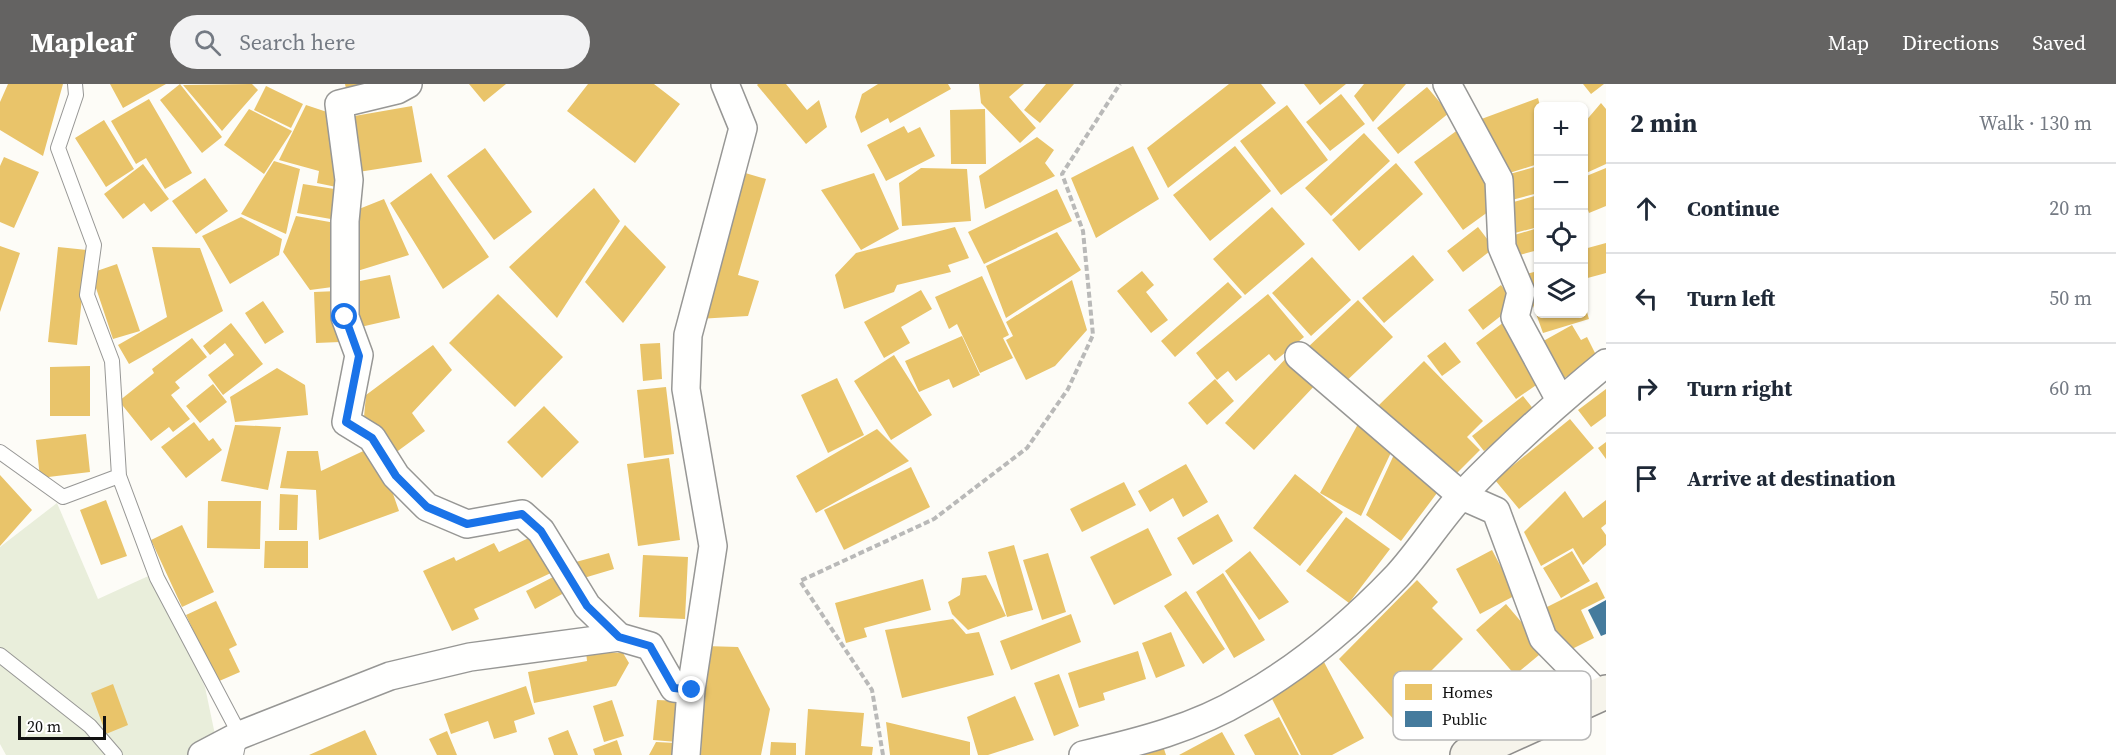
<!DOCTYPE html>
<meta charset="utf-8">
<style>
body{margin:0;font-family:"Source Serif 4",serif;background:#f2f2f3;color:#1f2937}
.controls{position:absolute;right:18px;top:18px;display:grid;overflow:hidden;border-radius:9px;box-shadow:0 2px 4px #0004}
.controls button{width:54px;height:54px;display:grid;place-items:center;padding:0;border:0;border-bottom:2px solid #e0e1e3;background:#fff;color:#1f2937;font:30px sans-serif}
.scale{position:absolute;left:18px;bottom:15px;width:88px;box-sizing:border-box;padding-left:6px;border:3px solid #111;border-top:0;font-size:16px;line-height:21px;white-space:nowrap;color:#111;-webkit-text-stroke:4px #fff;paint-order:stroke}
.stop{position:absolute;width:18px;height:18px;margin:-14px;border:4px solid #1a73e8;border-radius:50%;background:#fff}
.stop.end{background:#1a73e8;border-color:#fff;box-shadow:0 2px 6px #0008}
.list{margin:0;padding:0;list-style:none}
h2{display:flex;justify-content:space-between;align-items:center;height:78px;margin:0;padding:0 24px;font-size:26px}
h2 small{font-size:20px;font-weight:400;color:#747a83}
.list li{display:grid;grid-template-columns:39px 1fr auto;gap:18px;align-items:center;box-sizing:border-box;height:90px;padding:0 24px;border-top:2px solid #e0e1e3}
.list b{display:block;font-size:22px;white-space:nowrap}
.list em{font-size:20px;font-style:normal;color:#747a83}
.icon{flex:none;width:33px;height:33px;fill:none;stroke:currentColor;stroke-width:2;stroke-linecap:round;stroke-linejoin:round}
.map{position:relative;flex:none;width:1606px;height:671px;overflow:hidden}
header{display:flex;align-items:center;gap:36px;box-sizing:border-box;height:84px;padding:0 30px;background:#646362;color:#fff}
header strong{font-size:28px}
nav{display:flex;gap:33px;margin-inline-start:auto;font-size:21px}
.search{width:420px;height:54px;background:#f2f2f3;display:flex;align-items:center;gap:15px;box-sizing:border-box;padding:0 21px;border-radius:33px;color:#747a83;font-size:22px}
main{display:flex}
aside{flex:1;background:#fff}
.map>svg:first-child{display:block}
.cemetery{fill:#e9eedb}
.homes{fill:#e9c46a}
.public{fill:#457b9d}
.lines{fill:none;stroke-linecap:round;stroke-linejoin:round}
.service-casing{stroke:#979795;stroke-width:16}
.minor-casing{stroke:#979795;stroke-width:30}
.secondary-casing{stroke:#8e8d8b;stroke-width:36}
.path{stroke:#b9b9b8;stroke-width:4;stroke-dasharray:6 3;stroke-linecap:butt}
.service{stroke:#fffffe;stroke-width:14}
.minor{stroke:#fffffe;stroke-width:27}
.secondary{stroke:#f6f4eb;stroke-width:33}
.route{stroke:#1a73e8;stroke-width:8}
.key{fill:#fff;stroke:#b8b8b8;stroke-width:1.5}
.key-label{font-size:16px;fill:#111}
</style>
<header>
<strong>Mapleaf</strong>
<div class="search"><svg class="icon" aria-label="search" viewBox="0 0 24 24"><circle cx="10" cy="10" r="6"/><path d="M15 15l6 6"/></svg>Search here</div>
<nav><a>Map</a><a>Directions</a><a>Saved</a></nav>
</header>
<main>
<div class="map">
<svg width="1606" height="671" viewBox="0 0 1606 671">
<rect width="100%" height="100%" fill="#fdfcf7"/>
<path class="cemetery" d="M57,419L98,515L155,489L205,603L218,665L211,671H6L0,660V463Z"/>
<path class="homes" d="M8,0H63L43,72L0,46V18Z
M110,0H166L123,24Z
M180,0L222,53L202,69L160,16Z
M252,0L258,6L222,47L183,1Z
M345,0H382L347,9Z
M469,0H506L484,18Z
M588,0H654L680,20L635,79L567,27Z
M758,0H786L807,26L819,16L827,43L806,60L757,1Z
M878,0H948L951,5L890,39L888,34L861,49L855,33L862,10Z
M979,0H1024L1009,13L1036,44L1020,59L981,19Z
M1046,0H1074L1040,39L1024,26Z
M1229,0H1261L1276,19L1168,104L1147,64Z
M1304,0H1346L1320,21Z
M1364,0H1406L1373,38L1354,12Z
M1583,0H1604L1591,10Z
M266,2L303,20L291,44L254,26Z
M1427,3L1449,29L1398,70L1377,44Z
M1341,10L1365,40L1330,67L1306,38Z
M1538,14L1540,22L1538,80L1506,90L1476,37Z
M149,15L192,89L165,105L146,74L136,80L111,37Z
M1601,19L1606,25V80L1584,90V39Z
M306,21L339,32L346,105L317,99L319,87L279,76Z
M1287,21L1328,76L1281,111L1240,57Z
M412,22L422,78L352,89L343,34Z
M249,25L292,47L264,90L224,61Z
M985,25L986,80H951L950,26Z
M104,36L134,85L106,103L75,54Z
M904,42L908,49L920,43L935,72L886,97L867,61Z
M1459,45L1495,98L1492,125L1463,146L1414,78Z
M1364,49L1390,77L1331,132L1305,104Z
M1037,53L1054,66L1045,79L1055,92L985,125L979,92Z
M1133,62L1159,115L1096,154L1071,94Z
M1235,62L1271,107L1210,157L1173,111Z
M485,64L532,128L494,156L447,92Z
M4,73L39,88L14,144L0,138V82Z
M274,77L300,85L286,150L241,130Z
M1396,79L1423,110L1359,167L1332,136Z
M143,80L169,115L151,128L144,119L123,135L104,110Z
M1538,82V109L1508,117L1506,91Z
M921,84L967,85L971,137L902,142L899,99Z
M1606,84V122L1589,129L1584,114V93Z
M735,86L766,95L738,191L759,197L748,232L698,235Z
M431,89L489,173L443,205L390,119Z
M874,89L899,145L861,166L821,106Z
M205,94L228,127L196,150L172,117Z
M303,100L347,107L342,137L297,129Z
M594,104L620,137L557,234L509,183Z
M1057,105L1072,137L984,180L968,148Z
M1538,111V143L1511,150L1503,121Z
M384,115L409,171L354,188L349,129Z
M1272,123L1305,160L1245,211L1213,175Z
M296,132L341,140L340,202L310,206L283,168Z
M241,133L282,155L279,171L230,200L202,152Z
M625,141L666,183L623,239L585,198Z
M955,143L969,174L948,181L951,188L897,201L894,208L844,225L835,191L856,169Z
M1478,143L1494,164L1463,188L1447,167Z
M1538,144V166L1516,172L1511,152Z
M1057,148L1081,186L1006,234L986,182Z
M1606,159V189L1584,195V165Z
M0,162L20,169L0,228Z
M58,163L87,166L77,261L48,258Z
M152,163L200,164L223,227L129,280L118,261L167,233Z
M1413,171L1434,196L1384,239L1362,214Z
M1312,173L1351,216L1311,252L1272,209Z
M117,180L140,247L113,255L91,189Z
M1142,187L1154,201L1146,208L1168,236L1151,249L1117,207Z
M1538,187V230H1584V218L1589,235L1543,249L1522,191Z
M390,191L400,234L356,244L350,199Z
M982,192L1009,251L1003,254L1013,274L980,289L957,240L949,245L935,213Z
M1072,196L1087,246L1055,282L1026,296L1006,256L1013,252L1006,238Z
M1228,198L1242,213L1175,273L1161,257Z
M1501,201L1516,220L1483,246L1468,226Z
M921,206L932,225L901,243L910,259L884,274L864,238Z
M338,207L340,258L316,259L314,208Z
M498,210L563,273L515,323L449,259Z
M1268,210L1304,253L1275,277L1269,270L1236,297L1228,287L1217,296L1196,269Z
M1358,216L1393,253L1341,302L1306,265Z
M263,217L284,248L265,260L245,229Z
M1504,238L1545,295L1516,315L1476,259Z
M231,239L263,280L223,311L208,291L234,271L225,259L210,271L203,262Z
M1572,241L1581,256L1587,253L1598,275L1559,297L1538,260Z
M962,252L980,291L953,304L949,295L919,308L905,277Z
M192,254L207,273L175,298L180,304L171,311L190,335L173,348L169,343L151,357L119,317L154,289L152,285Z
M1445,258L1461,278L1442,292L1427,272Z
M660,259L662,295L643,297L640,260Z
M433,261L452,286L412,329L425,347L391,372L364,333L366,311Z
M894,271L932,331L891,356L854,297Z
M1289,271L1318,298L1254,366L1225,339Z
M1424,277L1483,337L1467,353L1480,366L1451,395L1378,322Z
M90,282V332H50V283Z
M277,284L305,301L308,331L235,338L230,313Z
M837,294L864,351L828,369L801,311Z
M1215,295L1234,317L1207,341L1188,319Z
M213,300L227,318L200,339L186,322Z
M666,303L674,370L644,374L637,306Z
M1606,305V332L1591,343L1578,326Z
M1523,312L1535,327L1484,367L1472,352Z
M544,322L579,358L542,394L507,358Z
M1363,331L1396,358L1361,432L1320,409Z
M1570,335L1594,364L1519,425L1495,396Z
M194,338L209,357L213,354L222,366L186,394L161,363Z
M235,341L281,343L268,406L221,397Z
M877,345L909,377L816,429L796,392Z
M86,350L90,388L40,394L36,356Z
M1606,358V375L1598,364Z
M376,361L399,427L319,456L316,406L280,404L287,367H318L321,387Z
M1398,362L1443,401L1401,457L1366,431Z
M669,374L680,456L638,462L627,380Z
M1186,380L1208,418L1183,433L1173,414L1150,428L1138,407Z
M911,383L930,423L844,466L824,426Z
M1295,390L1343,428L1300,482L1253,444Z
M0,391L32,426L0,462Z
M1124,398L1136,421L1082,448L1070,425Z
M1565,407L1583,434L1606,416V440L1601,444L1606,451V461L1583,481L1573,464L1541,482L1524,448Z
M280,410L298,411L297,446H279Z
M106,416L127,472L101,481L80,426Z
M208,417H261L260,465L207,464Z
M1218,430L1233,457L1193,481L1177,454Z
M1346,433L1390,465L1349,519L1306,487Z
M182,441L214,508L182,523L151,456Z
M1148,444L1172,491L1114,521L1090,473Z
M533,452L553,488L474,525L479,535L452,547L423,487L454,473L456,477L494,459L499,468Z
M265,457H308V484H264Z
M1014,461L1033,526L1007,533L988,468Z
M1492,466L1516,511L1480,530L1456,485Z
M1250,467L1289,518L1259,536L1225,487Z
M1572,467L1590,497L1561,514L1543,484Z
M609,469L614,485L577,496L572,479Z
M1048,469L1066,528L1042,536L1023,476Z
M643,471L688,473L685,535L639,533Z
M1223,489L1265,556L1234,574L1196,508Z
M986,491L1006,532L968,546L952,530L948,518L960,511L962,494Z
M555,492L564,509L535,525L526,507Z
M923,495L931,526L864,544L867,553L846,559L835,519Z
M1417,496L1438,518L1432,524L1463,555L1423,595L1435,618L1397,639L1339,575Z
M1597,498L1605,514L1581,526L1594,554L1564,569L1543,525Z
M1186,507L1225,565L1203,580L1164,522Z
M216,517L237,561L229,565L240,588L217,598L186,531Z
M1506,520L1545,566L1515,591L1476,546Z
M1071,530L1081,558L1011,586L1000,557Z
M953,535L966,550L979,548L994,591L902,614L885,546Z
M1171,548L1185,582L1156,594L1142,559Z
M705,562L738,563L770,625L761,671H701Z
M586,567L623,569L629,579L616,602L534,619L528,588L587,577Z
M1138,567L1146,595L1103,609L1105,616L1079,624L1068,589Z
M1324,578L1364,654L1332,671H1301L1268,607Z
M1059,590L1079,642L1054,652L1034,599Z
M113,600L128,641L106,650L91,609Z
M526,602L535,630L514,637L517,648L494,655L488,637L451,650L444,630Z
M1015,612L1034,656L988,671H978L967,633Z
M612,616L624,652L604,658L593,622Z
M657,616L680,617L677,658L653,656Z
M808,625L864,629L861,662L873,663L872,671H805Z
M1279,633L1299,671H1255L1244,651Z
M886,638L970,658V671H890Z
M365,646L377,671H309Z
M568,646L578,671H554L548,654Z
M447,647L457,671H437L429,655Z
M1222,648L1235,671H1179Z
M617,656L622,671H595L593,665Z
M656,658L676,659V671H649Z
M771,658L796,659V671H770Z
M1163,662L1166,671H1140Z"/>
<path class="public" d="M1606,516V550L1601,552L1588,526Z"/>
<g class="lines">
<defs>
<path id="service" d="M75,0L76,11L58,64L94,161L87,211L112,277L119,392
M0,368L63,413L119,392L157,494L240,651L236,671
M0,571L90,642L115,671"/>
<path id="minor" d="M408,0L397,6L339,20L349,96L345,137V233L359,271L346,338L372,354L396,392L427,423L467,440L522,430L541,447L587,522L619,553
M1447,0L1499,96L1502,163L1521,208L1515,233L1560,316
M1299,272L1462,412L1496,427L1543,554L1599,611
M202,671L240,651L390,592L470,573L619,553L650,562L674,604L691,606
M686,671L691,606L713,462L686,305L688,251L743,44L725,0
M1083,671C1139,658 1195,644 1245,614C1300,583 1353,538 1397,492C1420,467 1439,436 1462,411C1507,364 1556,320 1606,279"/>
<path id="secondary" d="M1467,671L1606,608"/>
</defs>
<use href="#service" class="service-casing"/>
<use href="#minor" class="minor-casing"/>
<use href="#secondary" class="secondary-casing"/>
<path class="path" d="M883,671L872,606L800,497L934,435L1027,364L1068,305L1093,251L1083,147L1062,90L1120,0"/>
<use href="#service" class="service"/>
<use href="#minor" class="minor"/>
<use href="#secondary" class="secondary"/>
</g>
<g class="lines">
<path class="route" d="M345,233L359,272L346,338L372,354L396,392L427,423L467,440L522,430L541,447L587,522L619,553L650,562L674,604L692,606"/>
</g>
<rect x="1393" y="587" width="198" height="69" rx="9" class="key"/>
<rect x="1405" y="600" width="27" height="16" fill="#e9c46a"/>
<rect x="1405" y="627" width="27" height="16" fill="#457b9d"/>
<g class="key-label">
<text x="1442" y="614">Homes</text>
<text x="1442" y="641">Public</text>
</g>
</svg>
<div class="controls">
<button>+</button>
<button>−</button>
<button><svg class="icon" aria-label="locate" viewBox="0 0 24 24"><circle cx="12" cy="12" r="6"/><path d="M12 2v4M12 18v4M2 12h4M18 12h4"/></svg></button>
<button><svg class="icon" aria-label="layers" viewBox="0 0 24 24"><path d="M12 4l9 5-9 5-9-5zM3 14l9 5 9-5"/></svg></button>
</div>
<div class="scale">20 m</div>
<div class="stop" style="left:345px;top:233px"></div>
<div class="stop end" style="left:692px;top:606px"></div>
</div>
<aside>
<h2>2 min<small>Walk · 130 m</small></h2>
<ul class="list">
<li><svg class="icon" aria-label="ahead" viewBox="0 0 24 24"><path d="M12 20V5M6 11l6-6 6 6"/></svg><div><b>Continue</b></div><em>20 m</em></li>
<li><svg class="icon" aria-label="left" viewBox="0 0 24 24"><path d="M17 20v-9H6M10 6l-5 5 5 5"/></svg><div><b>Turn left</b></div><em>50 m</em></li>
<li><svg class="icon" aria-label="right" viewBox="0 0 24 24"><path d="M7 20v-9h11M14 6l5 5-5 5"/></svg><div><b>Turn right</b></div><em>60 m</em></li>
<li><svg class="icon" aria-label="arrive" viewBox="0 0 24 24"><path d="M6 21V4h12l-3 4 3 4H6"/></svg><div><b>Arrive at destination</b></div></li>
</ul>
</aside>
</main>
